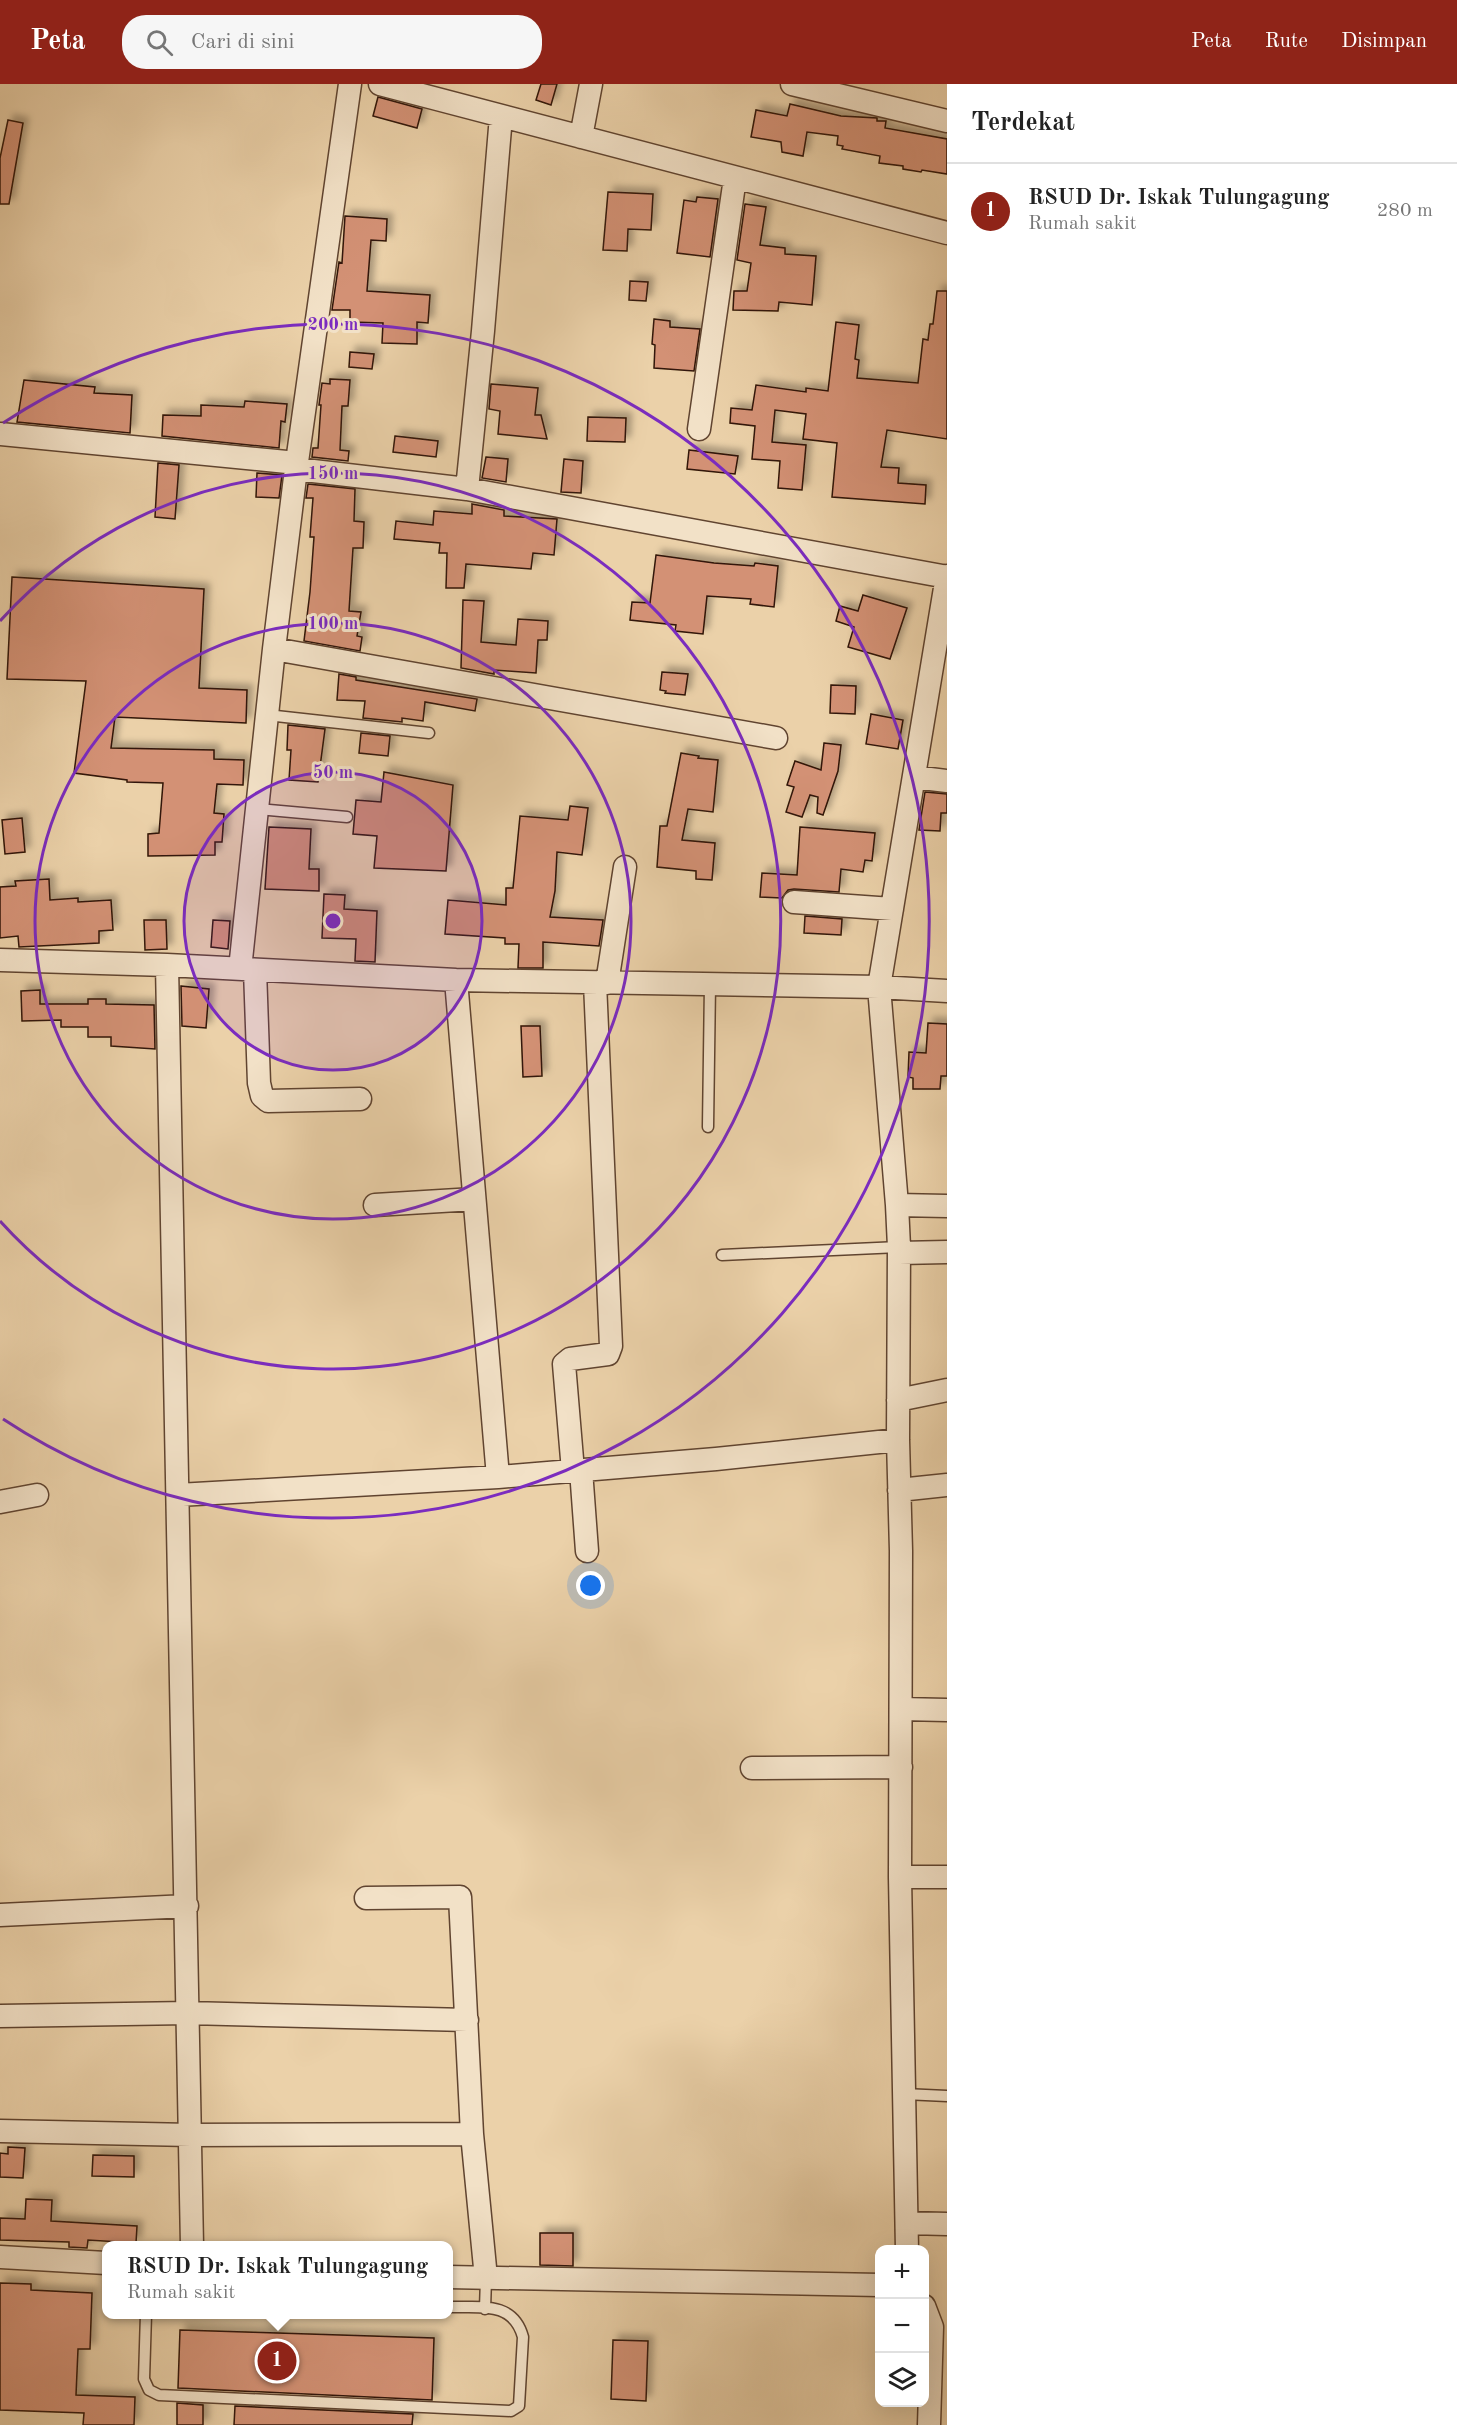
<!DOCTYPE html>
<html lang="id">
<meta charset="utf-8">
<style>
body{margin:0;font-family:"Old Standard TT",serif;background:#f6f6f6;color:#222}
.controls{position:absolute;right:18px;bottom:18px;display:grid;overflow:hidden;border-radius:12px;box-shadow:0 6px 24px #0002}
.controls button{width:54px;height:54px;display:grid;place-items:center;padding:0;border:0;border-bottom:2px solid #e0e0e0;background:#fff;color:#222;font:30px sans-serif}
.you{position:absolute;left:591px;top:1502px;width:21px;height:21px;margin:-15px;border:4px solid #fff;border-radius:50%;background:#1a73e8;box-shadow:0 0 0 9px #1a73e833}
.badge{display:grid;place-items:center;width:39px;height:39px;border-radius:50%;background:#8f2418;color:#fff;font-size:20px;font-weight:700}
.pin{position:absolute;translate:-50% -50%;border:3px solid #fff;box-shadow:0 2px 6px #0006}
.popup{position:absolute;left:102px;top:2157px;width:351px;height:78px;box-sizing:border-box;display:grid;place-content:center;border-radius:12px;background:#fff;filter:drop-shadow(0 2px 4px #0005);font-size:20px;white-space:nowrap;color:#767676}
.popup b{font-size:22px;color:#222}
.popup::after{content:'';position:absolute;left:50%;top:100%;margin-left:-12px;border:12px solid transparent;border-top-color:#fff}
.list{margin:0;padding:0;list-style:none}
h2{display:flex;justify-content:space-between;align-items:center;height:78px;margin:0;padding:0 24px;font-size:26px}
h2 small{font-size:20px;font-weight:400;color:#767676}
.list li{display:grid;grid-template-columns:39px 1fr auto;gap:18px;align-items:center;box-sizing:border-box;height:96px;padding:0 24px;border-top:2px solid #e0e0e0}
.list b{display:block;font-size:22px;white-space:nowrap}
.list p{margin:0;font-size:20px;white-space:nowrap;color:#767676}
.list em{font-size:20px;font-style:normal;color:#767676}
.icon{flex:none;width:33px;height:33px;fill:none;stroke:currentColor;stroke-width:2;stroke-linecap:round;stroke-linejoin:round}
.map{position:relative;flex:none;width:947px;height:2341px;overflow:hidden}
header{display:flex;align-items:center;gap:36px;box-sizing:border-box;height:84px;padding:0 30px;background:#8f2418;color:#fff}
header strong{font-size:28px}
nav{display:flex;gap:33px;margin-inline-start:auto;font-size:21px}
.search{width:420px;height:54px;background:#f6f6f6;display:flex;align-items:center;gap:15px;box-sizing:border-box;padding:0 21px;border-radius:24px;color:#767676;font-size:22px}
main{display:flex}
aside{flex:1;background:#fff}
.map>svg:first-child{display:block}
.building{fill:#d39175;stroke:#311507;stroke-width:1.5;filter:url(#shadow)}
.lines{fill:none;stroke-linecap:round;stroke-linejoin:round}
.lane-casing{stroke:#604430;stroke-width:13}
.street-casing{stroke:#604430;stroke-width:25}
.lane{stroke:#f2e1c7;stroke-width:10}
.street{stroke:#f2e1c7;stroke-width:22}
.ring{fill:none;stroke:#7b2cbf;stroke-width:3}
.centre{fill:#7b2cbf;stroke:#f2e1c7;stroke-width:3}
.ring-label{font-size:18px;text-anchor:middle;font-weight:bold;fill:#7b2cbf;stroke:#f2e1c7;stroke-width:6;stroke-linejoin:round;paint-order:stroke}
</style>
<header>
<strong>Peta</strong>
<div class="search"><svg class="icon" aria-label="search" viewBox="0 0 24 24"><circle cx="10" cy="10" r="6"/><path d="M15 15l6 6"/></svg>Cari di sini</div>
<nav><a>Peta</a><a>Rute</a><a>Disimpan</a></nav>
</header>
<main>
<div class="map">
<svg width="947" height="2341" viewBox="0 0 947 2341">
<defs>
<filter id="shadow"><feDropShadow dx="5.5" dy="-5.5" stdDeviation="3" flood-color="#0004"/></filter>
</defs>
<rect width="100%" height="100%" fill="#ebd1a9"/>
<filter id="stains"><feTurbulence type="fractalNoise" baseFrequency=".00333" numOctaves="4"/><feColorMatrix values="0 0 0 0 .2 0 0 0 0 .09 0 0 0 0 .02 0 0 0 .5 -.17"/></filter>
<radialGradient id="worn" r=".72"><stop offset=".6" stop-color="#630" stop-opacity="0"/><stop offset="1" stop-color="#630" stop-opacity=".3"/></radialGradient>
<path class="building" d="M541,0H557L551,21L536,16Z
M378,13L422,25L417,44L373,32Z
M790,20L841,32L877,34V37H886L885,44L947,55V90L922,86L921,88L903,85V82L879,79L880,72L842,65L843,62L837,61L838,52L807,48L803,72L782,68L781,58L751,53L756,26L787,32Z
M8,36L23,39L9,120H0V74Z
M608,108L653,110L651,146L628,145L627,167L603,166Z
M697,113L718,115L710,173L677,169L684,116L696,118Z
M745,120L766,123L760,161L785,164V170L816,172L812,221L779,218L778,227L733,226L734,207H747L751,179L737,176Z
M345,132L387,135L386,157L371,156L367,207L430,211L428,239L417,238V260L382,259L383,239L350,238V226H332L339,178L342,179Z
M630,197L648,198L646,217L629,216Z
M937,207H947V355L887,346L881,383L899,384L898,399L926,401L925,420L832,413L837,359L803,355L806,330L775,326L772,358L806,361L802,406L778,404L780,377L752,375L755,342L730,339L731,324L752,326L756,301L806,308V304L828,307L836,238L859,241L855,275L859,276L857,294L918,299L923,255L928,256L930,240H933Z
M654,235L670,237V243L700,245L694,287L654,284L655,261L652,260Z
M350,268L374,270L372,285L349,283Z
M330,295L350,296L348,322H342L340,366L349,367L348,377L312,373L313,364H318L321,321H319L322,299L330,300Z
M24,296L95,303L94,309L132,311L130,349L17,338Z
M491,300L538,304L535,331H541L547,355L498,350L500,327L489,325Z
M245,317L287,320L285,338L281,337L279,364L162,352L163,331L201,332V321L244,323Z
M588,333L626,334L625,358L587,357Z
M395,352L438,357L436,373L393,368Z
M689,366L738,372L735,390L687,385Z
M486,373L508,375L506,398L482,394Z
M564,375L583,377L581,409L561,408Z
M158,379L179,381L175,435L155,433Z
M257,389L282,391L279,414L256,413Z
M308,400L355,405L354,437L364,438L363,464H353L349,527L361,528L357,552L362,553L360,567L304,557L310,508L314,453H310L313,414H306Z
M472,420L504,426V432L557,435L554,471L533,469L531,485L466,480L464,504H446L447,469H439L440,459L394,455L396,437L433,441L434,427L472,430Z
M656,471L714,479L754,482L755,479L778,482L774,523L750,520L751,515L707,512L703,550L675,547L676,541L630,536L632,518L650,519Z
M12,493L204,505L199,604L247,606L246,639L115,633L111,664L214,666V675L244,676L243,701L217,700L214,729L224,730L222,758H215V771L148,772V750L159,749L163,699L127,698V696L74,689L86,597L7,595Z
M863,511L907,524L890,575L848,563L854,543L836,537L840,522L858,527Z
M463,516L484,517L481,558L516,561L518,535L548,537L547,556H538L536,589L494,586V590L461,584Z
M662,588L688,590L685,611L665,609L666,607L660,606Z
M339,590L356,593V596L477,615L475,627L425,618L423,637L402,634V638L363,634L365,617L337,616Z
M831,601L856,602L855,630L830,629Z
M871,630L903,636L898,665L866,660Z
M288,641L325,645L318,698L289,696L291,666H287Z
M361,649L390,652L388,672L359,669Z
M824,659L841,661L838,687L823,731L817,729L818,713L810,711L802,733L786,728L794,703L787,701L795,677L821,686Z
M681,669L699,672L698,674L718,676L713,728L688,725L682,756L715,759L712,796L696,795V787L657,783L660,742H667Z
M384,688L453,701L446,787L374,784L377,752L353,750L356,716L381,718Z
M925,708L947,710V729H941L940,747L919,746Z
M570,722L588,724L582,771L557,768L555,807L550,833L603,836L599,862L543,858V884H518L519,860H505V854L445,850L448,816L506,821V804H513L520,732L568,736Z
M22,734L25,768L5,770L2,736Z
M269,743L311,745L309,785H319V807L265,805Z
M800,743L875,749L872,777L865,776L863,788L841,785L839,808L794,805L788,806L782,814L760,813L762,789L797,791Z
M49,795L50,816L78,814V818L111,816L113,846L99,847V859L19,863L18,852L0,854V803L16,802L15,797Z
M324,810L345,811L344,825L377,827L375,878L355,877L356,855L322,854Z
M805,832L842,835L841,851L804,849Z
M144,836H166L167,865L145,866Z
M213,836L230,837L228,865L211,863Z
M181,902L209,905L206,944L182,942Z
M40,906V920H88V915H106V920L154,921L155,965L111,962V953H88V943H61V936L22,937L21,907Z
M928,939L947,940V992H941L940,1005H913V994L908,993L909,968L926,969Z
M521,942H540L542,992L523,993Z
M8,2063L25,2064L23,2094L0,2093V2069L8,2070Z
M93,2071L134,2072V2093L92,2092Z
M26,2115L52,2116L51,2137L137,2142L136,2159L88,2156L87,2164L69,2163V2158L0,2156V2134L25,2135Z
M540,2149H573V2182L540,2181Z
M0,2199L31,2200V2206L92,2209L90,2265H78L76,2311L135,2313L134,2341H83L84,2329L0,2326Z
M180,2246L434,2254L432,2316L178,2304Z
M613,2256L648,2257L646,2317L611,2315Z
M177,2319L203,2321V2341H177Z
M235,2322L413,2330L412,2341H234Z"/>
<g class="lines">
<defs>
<path id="lane" d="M267,631L429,649
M258,725L347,733
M708,1043L710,900
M722,1171L899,1163
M904,2010L947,2012
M485,2225L486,2194
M146,2230L144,2295L149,2306L159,2311L511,2327L519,2322L523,2253C513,2216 479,2224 448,2223"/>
<path id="street" d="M380,0L947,149
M792,0L947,37
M581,53L591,0
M699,345L735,94
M0,350L297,379
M296,385L467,405L947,493
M467,405L483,247L501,32
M274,565L776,654
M914,693L947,697
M794,818L892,825
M0,876L167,881L456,896L879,903L947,907
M167,881L192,2162
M240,885L274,565L296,385L350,0
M255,886L259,999L262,1012L268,1017L360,1015
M456,896L498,1393
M607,899L625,783
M375,1121L474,1115
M897,1121L947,1122
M899,1169L947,1168
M898,1316L947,1306
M581,1386L587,1467
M573,1387L564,1280L570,1275L608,1270L611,1262L595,899
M899,1406L947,1401
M178,1411L498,1393L716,1375L898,1356
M0,1418L37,1411
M901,1625L947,1626
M752,1684L901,1683
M900,1793H947
M366,1814L460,1813L472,2050L486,2194
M0,1831L187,1822
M0,1932L188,1929L467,1936
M0,2047L191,2051L472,2050
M907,2139L947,2140
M907,2166L900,1793L901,1467L898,1356L899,1163L897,1121L879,903L947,492
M0,2173L106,2179
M448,2193L880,2201
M924,2222L932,2243L929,2341"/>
</defs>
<use href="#lane" class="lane-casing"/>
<use href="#street" class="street-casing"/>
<use href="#lane" class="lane"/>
<use href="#street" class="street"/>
</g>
<circle cx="333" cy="837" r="149" fill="#7b2cbf" fill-opacity=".12"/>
<g class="ring">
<circle cx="333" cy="837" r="149"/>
<circle cx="333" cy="837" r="298"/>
<path d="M0 537A448 448 0 1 1 0 1137"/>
<path d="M3 339A597 597 0 1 1 3 1335"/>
</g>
<circle cx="333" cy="837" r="9" class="centre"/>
<g class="ring-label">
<text x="333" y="246">200 m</text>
<text x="333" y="395">150 m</text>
<text x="333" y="545">100 m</text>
<text x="333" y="694">50 m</text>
</g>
<rect width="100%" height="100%" filter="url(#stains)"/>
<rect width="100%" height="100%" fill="url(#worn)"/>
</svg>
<div class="controls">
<button>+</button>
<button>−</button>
<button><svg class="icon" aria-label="layers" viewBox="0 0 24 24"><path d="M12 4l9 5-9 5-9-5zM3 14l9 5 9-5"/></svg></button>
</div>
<div class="you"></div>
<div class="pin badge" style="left:277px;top:2277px">1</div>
<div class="popup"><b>RSUD Dr. Iskak Tulungagung</b>Rumah sakit</div>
</div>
<aside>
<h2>Terdekat<small></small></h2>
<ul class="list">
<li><span class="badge">1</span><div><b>RSUD Dr. Iskak Tulungagung</b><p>Rumah sakit</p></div><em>280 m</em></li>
</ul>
</aside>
</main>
